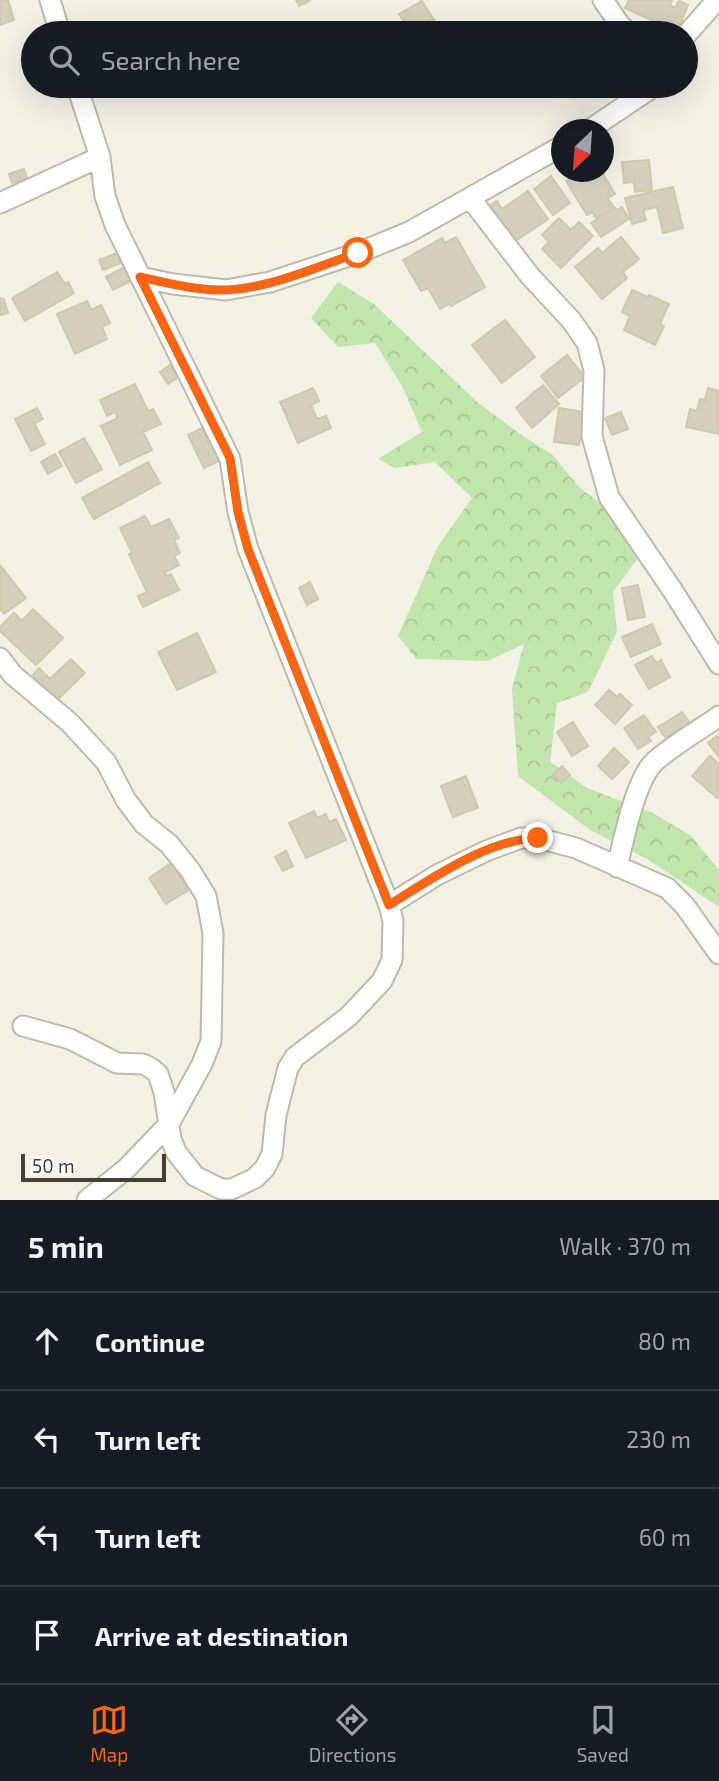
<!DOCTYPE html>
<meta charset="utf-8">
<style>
body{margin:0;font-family:"Exo 2",sans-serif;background:#242831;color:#f1f3f6}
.compass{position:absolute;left:551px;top:119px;width:63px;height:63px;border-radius:50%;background:#171b24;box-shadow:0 7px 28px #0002;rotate:205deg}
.scale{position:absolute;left:21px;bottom:18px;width:145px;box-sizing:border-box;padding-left:7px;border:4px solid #444134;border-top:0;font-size:19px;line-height:24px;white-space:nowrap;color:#444134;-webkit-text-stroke:5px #fff;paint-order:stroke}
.stop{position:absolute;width:21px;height:21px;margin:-16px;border:5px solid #f86615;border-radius:50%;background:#fff}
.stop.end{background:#f86615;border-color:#fff;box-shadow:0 2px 7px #0008}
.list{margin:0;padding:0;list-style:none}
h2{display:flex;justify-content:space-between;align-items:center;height:91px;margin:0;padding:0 28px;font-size:30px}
h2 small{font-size:23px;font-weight:400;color:#9ea1a6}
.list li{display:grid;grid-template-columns:46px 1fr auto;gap:21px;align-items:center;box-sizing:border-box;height:98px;padding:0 28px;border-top:2px solid #363941}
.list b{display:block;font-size:26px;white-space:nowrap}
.list em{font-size:23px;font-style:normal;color:#9ea1a6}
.icon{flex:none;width:38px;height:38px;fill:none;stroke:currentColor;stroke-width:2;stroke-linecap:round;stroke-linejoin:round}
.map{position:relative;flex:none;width:719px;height:1200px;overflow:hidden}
.search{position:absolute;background:#171b24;box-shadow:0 7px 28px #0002;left:21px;right:21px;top:21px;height:77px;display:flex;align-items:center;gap:18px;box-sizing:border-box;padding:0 24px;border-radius:38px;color:#9ea1a6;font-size:26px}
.sheet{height:483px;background:#171b24}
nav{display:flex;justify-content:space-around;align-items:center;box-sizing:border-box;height:98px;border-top:2px solid #363941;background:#171b24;font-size:19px;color:#9ea1a6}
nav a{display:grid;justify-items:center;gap:4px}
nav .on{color:#f86615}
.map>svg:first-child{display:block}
.forest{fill:url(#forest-crowns)}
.building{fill:#d3cfba;stroke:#cec8ad;stroke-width:2}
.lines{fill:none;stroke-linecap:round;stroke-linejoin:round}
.minor-casing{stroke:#bdbaa7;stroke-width:23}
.minor{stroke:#fff;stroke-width:19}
.route{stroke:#f86615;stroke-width:9}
</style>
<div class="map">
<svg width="719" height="1200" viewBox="0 0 719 1200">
<defs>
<pattern id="forest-crowns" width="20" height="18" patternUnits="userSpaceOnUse" patternTransform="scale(1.75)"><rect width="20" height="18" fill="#c0e6ad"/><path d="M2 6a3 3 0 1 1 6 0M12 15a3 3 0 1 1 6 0" fill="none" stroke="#a6c695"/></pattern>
</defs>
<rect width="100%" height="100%" fill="#f2f1e4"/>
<path class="forest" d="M338,282L374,304L476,401L520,434L553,455L578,486L623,522L641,554L613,592L617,632L588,692L557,703L550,762L587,788L653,813L691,836L719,870V907L647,859L590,830L518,776L512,689L524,644L488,661L416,659L398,636L438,546L472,498L435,462L395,468L378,459L422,432L402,386L375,343L338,347L311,318Z"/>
<path class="building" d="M0,0H8L14,20L0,25Z
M296,0H311L299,6Z
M629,0H672L670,5L675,8L679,1L688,5L677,32L625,8Z
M422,1L437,25L423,33H411L399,14Z
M649,160L652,190L635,192L634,182L624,183L622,162Z
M24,169L27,178L12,183L9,174Z
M583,172H602L615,194L608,198L614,208L596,218L592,212L587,215L566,181Z
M551,176L570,203L553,215L534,189Z
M673,187L683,228L663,233L657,207L643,210L646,220L632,224L625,198Z
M528,191L548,219L511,244L486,208L497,201L502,209Z
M622,207L629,219L601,237L591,223L615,208L617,210Z
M559,218L571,230L579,222L593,236L561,268L542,249L549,242L542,235Z
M456,237L485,287L451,306L449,304L440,309L428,288L421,291L403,260L442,238L445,243Z
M621,237L639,259L623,272L627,278L602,299L575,267L598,248L602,253Z
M117,253L121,263L103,270L99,260Z
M125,267L131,281L113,290L106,277Z
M57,272L65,284L68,282L74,293L25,321L12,298Z
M632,290L648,297L649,295L669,304L660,324L664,326L655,345L624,330L630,316L622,312Z
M0,298L4,299L8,313L0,315Z
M87,301L91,310L101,305L110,323L102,327L107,339L75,354L57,314Z
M505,320L535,357L502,383L472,345Z
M567,355L585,377L558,398L541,376Z
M170,365L177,378L168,384L160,372Z
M135,384L148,411L153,409L161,424L143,432L152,450L120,465L101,426L118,418L115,412L107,416L100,400Z
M543,385L559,404L532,428L516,408Z
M313,388L319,401L311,405L317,419L326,416L331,428L298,443L280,402Z
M708,388L719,391V434L686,427L690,409L697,411L700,399L705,400Z
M37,408L43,419L34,423L45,444L31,451L15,419Z
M559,408L584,412L579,445L554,442Z
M621,412L628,429L612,435L605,418Z
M202,428L210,445L215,442L223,459L204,468L188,435Z
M84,438L102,469L76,483L59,452Z
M55,454L62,466L48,474L41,462Z
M148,462L160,483L94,519L82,498Z
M145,516L151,527L169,519L179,538L174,540L180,553L174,556L179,565L165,572L166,576L171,574L179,590L143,607L138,596L147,592L129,554L132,553L120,528Z
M0,565L26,598L4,614L0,609Z
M310,582L318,599L307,605L299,588Z
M638,585L645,617L628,620L622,588Z
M33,609L63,638L36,665L0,631V627L14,613L22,621Z
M652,624L661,644L631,657L622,637Z
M197,633L216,672L177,690L158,652Z
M652,656L656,663L661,660L670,677L649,689L635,665Z
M71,659L85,673L57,700L33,675L39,668L50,679Z
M609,690L617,697L620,694L632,705L615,724L595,705Z
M682,712L693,728L669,743L658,727Z
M644,715L656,732L648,737L651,741L638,749L624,728Z
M573,722L588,746L572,756L557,732Z
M717,736L719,739V757L708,743Z
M614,748L629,762L612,779L598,766Z
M710,756L719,764V796L717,798L692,776Z
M562,766L570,775L561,783L553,774Z
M466,776L478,808L453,817L441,786Z
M314,811L317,818L326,814L329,822L336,819L346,840L306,858L289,823Z
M286,851L293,866L283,871L275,857Z
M171,863L189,890L166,904L149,878Z"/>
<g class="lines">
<defs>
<path id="minor" d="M50,0L60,33
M603,0L620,25L629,33
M686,35L717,0
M589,130L647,91L651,86
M471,199L530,276L571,320L587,343L594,370L592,436L609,497L673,591L719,664
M0,203L100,157
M140,277L173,284L226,290L270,282L358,253L409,232L562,146
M0,658L13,675L70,723L106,762L126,800L144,824L169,844L190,870L206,896L213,933L211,1041L202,1064L169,1124L126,1169L87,1200
M617,867C624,839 633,792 649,768C658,754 703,728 719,716
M389,905L437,875L486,851L521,838H538L576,848L667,888L685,906L719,954
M23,1026L70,1039L117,1063L143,1064L151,1068L158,1074L164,1092L171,1139L176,1152L195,1176L221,1189H232L255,1178L265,1168L272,1154L276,1115L288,1068L295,1057L348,1017L382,981L392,960L393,921L389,905L248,549L238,512L230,459L115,225L105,196L100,157L77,86"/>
</defs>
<use href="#minor" class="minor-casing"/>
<use href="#minor" class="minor"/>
</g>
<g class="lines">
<path class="route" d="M358,253C316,267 271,288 226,290C198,291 167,283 140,277L230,458L238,512L248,549L389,905C431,879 488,839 538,838"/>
</g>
</svg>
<svg class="compass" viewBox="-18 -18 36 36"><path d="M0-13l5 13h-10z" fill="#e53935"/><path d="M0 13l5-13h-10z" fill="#9ea1a6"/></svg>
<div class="scale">50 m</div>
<div class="stop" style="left:358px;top:253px"></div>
<div class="stop end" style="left:538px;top:838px"></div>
<div class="search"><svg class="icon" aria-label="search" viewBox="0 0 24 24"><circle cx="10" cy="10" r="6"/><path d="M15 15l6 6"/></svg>Search here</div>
</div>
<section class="sheet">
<h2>5 min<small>Walk · 370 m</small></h2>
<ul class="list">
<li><svg class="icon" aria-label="ahead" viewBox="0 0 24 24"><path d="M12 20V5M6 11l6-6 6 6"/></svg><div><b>Continue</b></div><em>80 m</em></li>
<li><svg class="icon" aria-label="left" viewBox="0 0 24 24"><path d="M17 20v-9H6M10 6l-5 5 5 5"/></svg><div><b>Turn left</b></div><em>230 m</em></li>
<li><svg class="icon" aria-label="left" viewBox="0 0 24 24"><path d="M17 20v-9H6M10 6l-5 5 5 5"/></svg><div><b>Turn left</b></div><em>60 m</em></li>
<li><svg class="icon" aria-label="arrive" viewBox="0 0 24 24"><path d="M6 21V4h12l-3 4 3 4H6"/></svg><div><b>Arrive at destination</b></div></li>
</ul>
</section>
<nav>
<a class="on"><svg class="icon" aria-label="map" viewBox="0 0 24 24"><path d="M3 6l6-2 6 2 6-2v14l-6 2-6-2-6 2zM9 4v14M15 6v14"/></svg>Map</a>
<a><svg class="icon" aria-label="directions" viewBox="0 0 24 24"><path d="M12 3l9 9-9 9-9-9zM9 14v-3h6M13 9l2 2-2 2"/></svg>Directions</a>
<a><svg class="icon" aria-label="saved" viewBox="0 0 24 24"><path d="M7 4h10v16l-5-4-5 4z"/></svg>Saved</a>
</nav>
